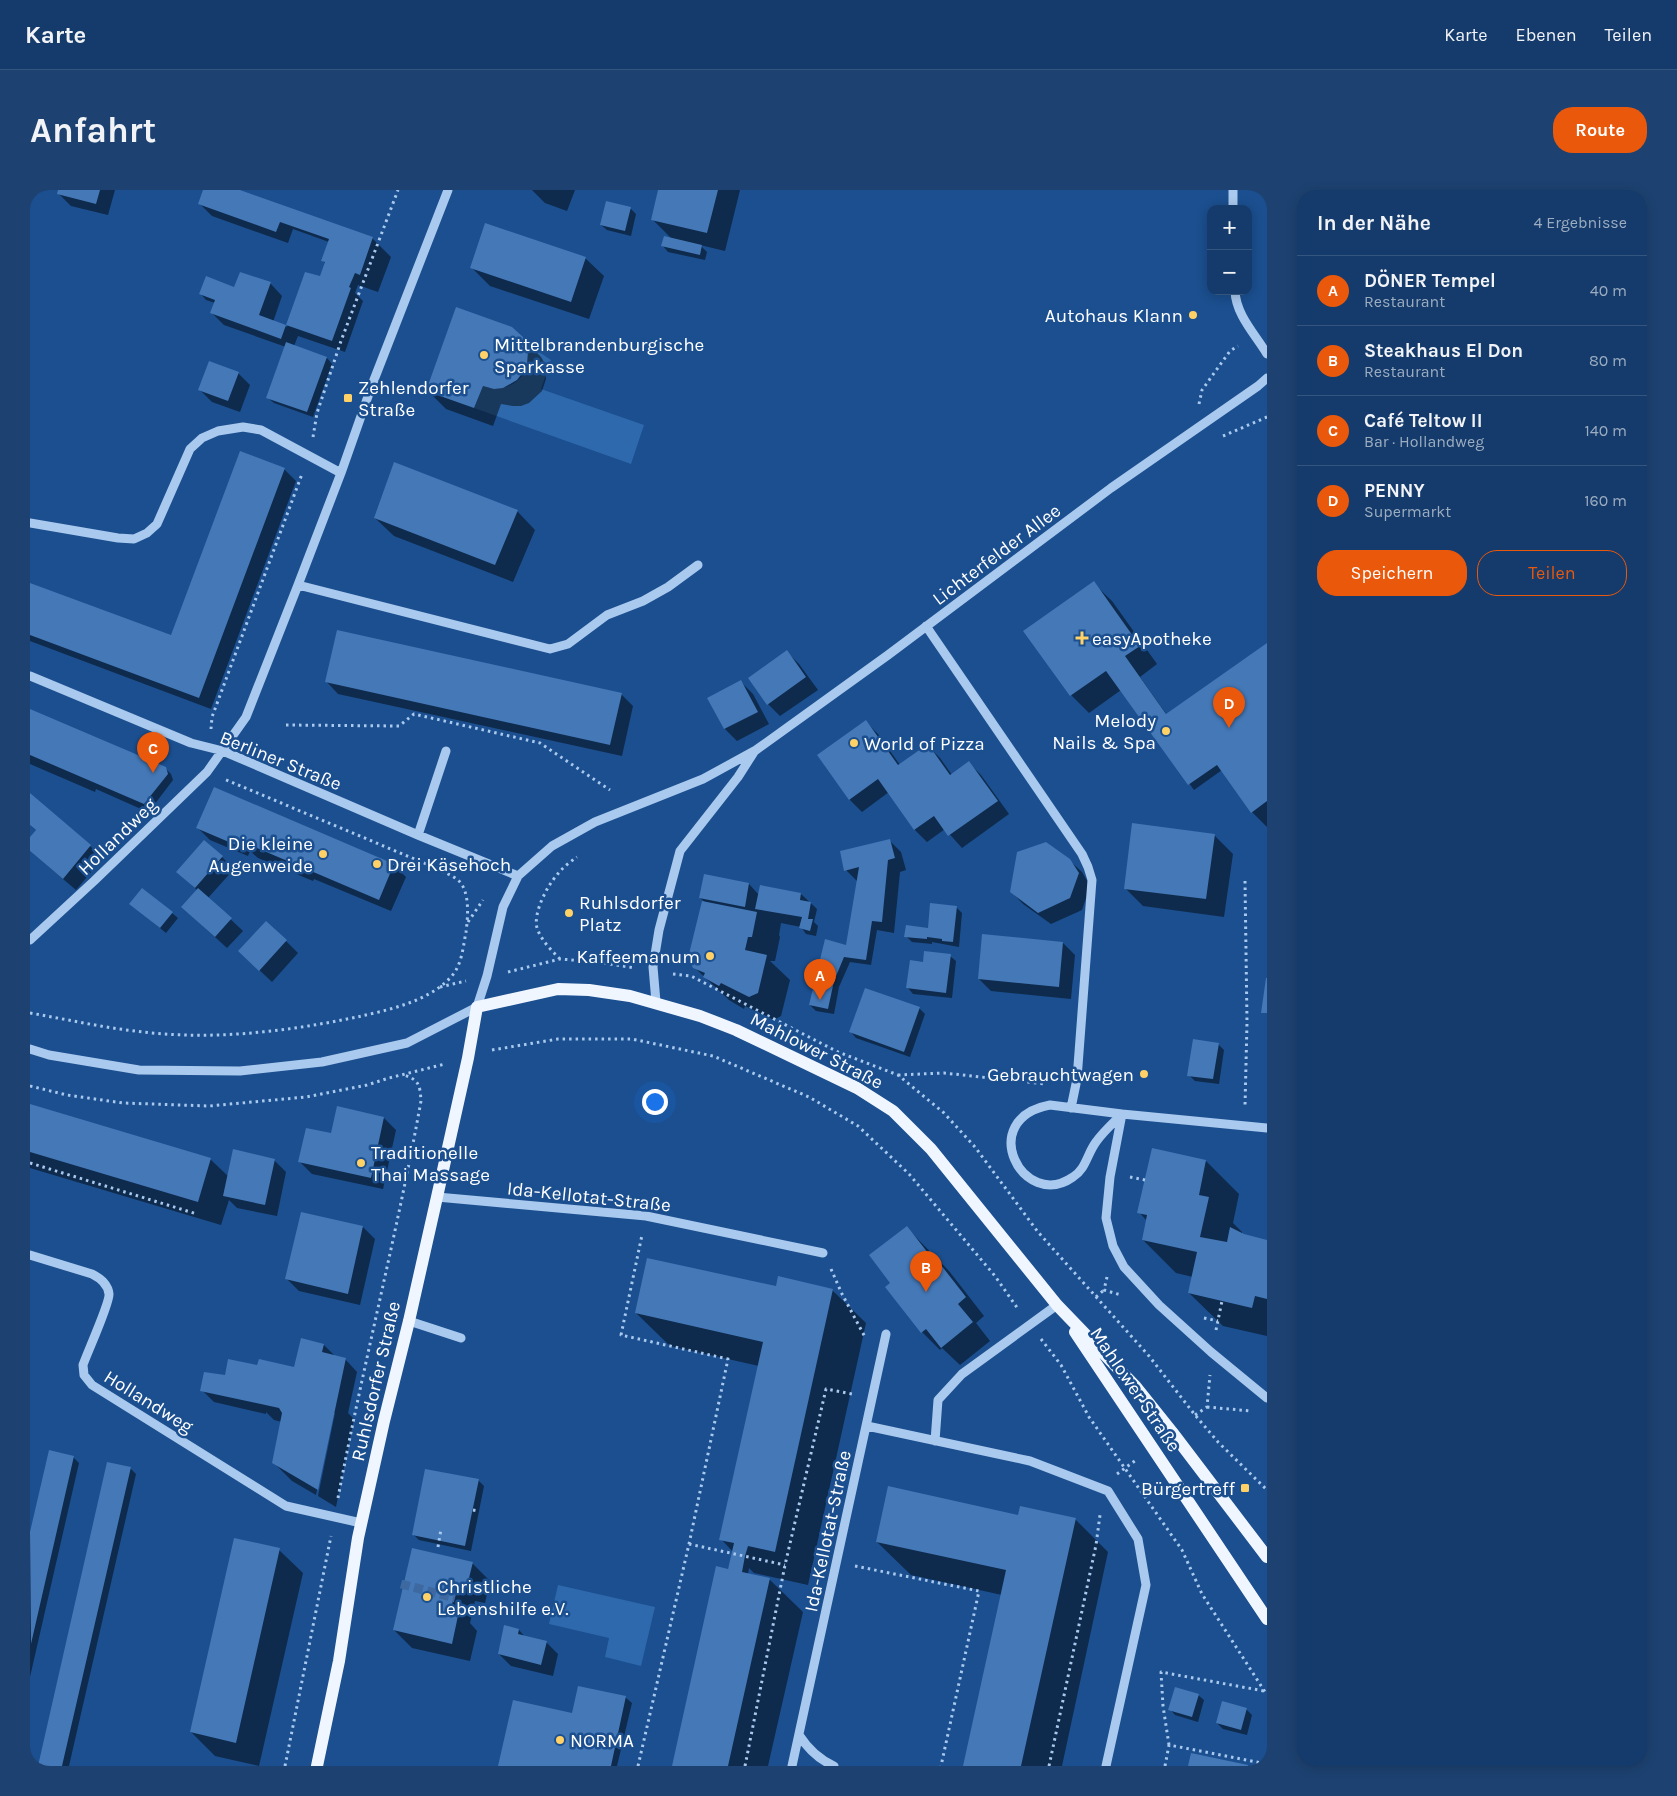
<!DOCTYPE html>
<html lang="de">
<meta charset="utf-8">
<style>
body{margin:0;font-family:Karla,sans-serif;background:#1d4271;color:#f1f3f6}
.controls{position:absolute;right:15px;top:15px;display:grid;overflow:hidden;border-radius:10px;box-shadow:0 2px 12px #0003}
.controls button{width:45px;height:45px;display:grid;place-items:center;padding:0;border:0;border-bottom:1px solid #33557e;background:#143b6b;color:#f1f3f6;font:25px sans-serif}
.you{position:absolute;left:624px;top:911px;width:18px;height:18px;margin:-12px;border:4px solid #fff;border-radius:50%;background:#1a73e8;box-shadow:0 0 0 8px #1a73e833}
.badge{display:grid;place-items:center;width:32px;height:32px;border-radius:50%;background:#ea580c;color:#fff;font-size:16px;font-weight:700}
.pin{position:absolute;translate:-50% -41px;filter:drop-shadow(0 1px 2px #0008)}
.pin::after{content:'';position:absolute;top:26px;width:18px;height:15px;background:inherit;clip-path:polygon(0 0,100% 0,50% 100%)}
.list{margin:0;padding:0;list-style:none}
h2{display:flex;justify-content:space-between;align-items:center;height:65px;margin:0;padding:0 20px;font-size:21px}
h2 small{font-size:16px;font-weight:400;color:#9dadc1}
.list li{display:grid;grid-template-columns:32px 1fr auto;gap:15px;align-items:center;box-sizing:border-box;height:70px;padding:0 20px;border-top:1px solid #33557e}
.list b{display:block;font-size:19px;white-space:nowrap}
.list p{margin:0;font-size:16px;white-space:nowrap;color:#9dadc1}
.list em{font-size:16px;font-style:normal;color:#9dadc1}
.actions{display:flex;gap:10px;padding:15px 20px}
.actions a{flex:1;padding:11px 0;border:1px solid #ea580c;border-radius:20px;text-align:center;font-size:18px;color:#ea580c}
.actions .main{background:#ea580c;color:#fff}
.map{position:relative;flex:none;width:1237px;height:1576px;overflow:hidden;border-radius:20px}
header{display:flex;align-items:center;gap:30px;box-sizing:border-box;height:70px;padding:0 25px;background:#143b6b;border-bottom:1px solid #33557e}
header strong{font-size:24px}
nav{display:flex;gap:28px;margin-inline-start:auto;font-size:18px}
.intro{display:flex;align-items:center;justify-content:space-between;box-sizing:border-box;height:120px;padding:0 30px}
h1{margin:0;font-size:35px}
.button{padding:12px 22px;border-radius:20px;background:#ea580c;color:#fff;font-size:18px;font-weight:700}
main{display:flex;gap:30px;padding:0 30px}
aside{flex:1;background:#143b6b;border-radius:20px;box-shadow:0 2px 12px #0003}
.map>svg:first-child{display:block}
.grass{fill:#2e69ad}
.shadow{fill:#0007}
.building{fill:#4478b7}
.lines{fill:none;stroke-linecap:round;stroke-linejoin:round}
.minor-tunnel{stroke:#3d69a0;stroke-width:9;stroke-dasharray:9 4.5;stroke-linecap:butt}
.path{stroke:#a9c9ee;stroke-width:3;stroke-dasharray:2.5 4;stroke-linecap:butt}
.minor{stroke:#a9c9ee;stroke-width:9}
.major{stroke:#f0f6ff;stroke-width:12}
.poi-dot{fill:#ffd166;stroke:#1b4f8f;stroke-width:2}
.labels{text-anchor:middle;stroke-width:5;stroke-linejoin:round;paint-order:stroke}
.poi-label{font-size:19px;fill:#fff;stroke:#1b4f8f;text-anchor:start}
.street-label{font-size:19px;fill:#fff;stroke:#1b4f8f}
</style>
<header>
<strong>Karte</strong>
<nav><a>Karte</a><a>Ebenen</a><a>Teilen</a></nav>
</header>
<div class="intro"><h1>Anfahrt</h1><a class="button">Route</a></div>
<main>
<div class="map">
<svg width="1237" height="1576" viewBox="0 0 1237 1576">
<rect width="100%" height="100%" fill="#1b4f8f"/>
<path class="grass" d="M496,153L521,170L511,199L614,235L601,274L444,218L453,196C483,205 505,183 496,153Z
M528,1395L625,1417L611,1476L575,1467L579,1448L519,1434Z"/>
<path class="shadow" d="M29,0H85L78,25L41,16L29,4Z
M175,0H207L342,48L361,67L348,102L328,95L325,103L333,111L315,162L268,146L264,156L297,168L302,174L283,227L244,213L238,208L256,157L194,135L182,123L185,113L176,110L171,104L240,93L252,106L243,132L257,137L276,83L295,90L296,74L292,70L299,52L263,39L258,53L182,26L170,14Z
M502,0H545L537,21L515,13Z
M630,0H710L695,61L670,55L677,62L675,70L638,62L633,56L642,49L622,29Z
M577,13L601,19L606,24L601,46L577,40L571,35Z
M555,68L574,86L559,129L460,96L441,77Z
M492,148L511,167L514,172L516,189L512,201L499,213L491,216H483L471,214L463,236L416,219L398,201Z
M208,183L220,195L210,222L182,212L170,200Z
M254,279L266,291L181,519L0,451V394L142,447Z
M487,321L505,340L483,392L364,346L345,328Z
M1063,393L1082,411L1127,474L1110,487L1137,525L1237,455V637L1222,622L1192,580L1164,600L1091,500L1059,523L1041,505Z
M757,462L769,474L788,500L750,526L738,514Z
M296,491L591,504L603,516L592,566L308,504Z
M711,492L723,504L739,534L707,551L695,539Z
M0,520L135,578L141,584L143,590L121,619L112,616L111,619L66,599L65,602L0,574Z
M836,532L848,544L870,575L898,556L910,568L922,585L939,573L951,585L979,624L932,658L915,639L897,652L885,640L859,602L832,622L820,610L788,566Z
M0,605L60,656L73,668L46,700L0,661V649L7,641L0,635Z
M223,614L364,675L376,687L361,721L284,689L283,691L228,668L220,661L218,666L180,650L168,638Z
M1184,645L1203,664L1194,727L1113,716L1095,698Z
M859,650L871,662L876,680L870,682L864,743L847,740L841,775L820,772L809,797L804,824L786,821L780,815L817,757L828,692L816,680Z
M192,667L204,679L178,708L213,741L197,758L152,717L167,700L148,682Z
M1039,670L1052,682L1060,696L1052,720L1021,734L993,714L981,701Z
M675,685L719,694L729,705L771,704L787,719L784,732L788,736L786,746L776,744L771,737L751,733L749,745L750,747L745,771H740L760,790L751,826L744,830L715,816L714,819L699,810L664,777L676,713L670,708Z
M101,714L142,723L148,728L136,743Z
M926,717L932,723L929,757L902,752V754L882,752L876,746L899,739Z
M256,751L268,763L242,792L222,773Z
M1033,753L1045,765L1041,809L961,801L949,789Z
M920,766L926,771L922,808L883,804L878,798L894,773Z
M889,818L895,824L880,867L826,848L821,842Z
M1188,854L1194,860L1189,894L1165,891L1159,885Z
M0,916L180,969L199,987L244,970L256,982L247,1026L207,1018L199,1010L191,1035L0,978Z
M354,928L366,940L353,999L282,984L270,972L302,945Z
M1176,971L1209,1004L1203,1033L1212,1042V1045L1237,1051V1146L1193,1136L1159,1103L1163,1087L1146,1083L1113,1050L1117,1031L1109,1022Z
M333,1037L345,1049L330,1115L269,1101L257,1089Z
M877,1038L919,1081L954,1126L946,1133L960,1151L930,1175L912,1158L910,1160L892,1142L862,1093Z
M747,1098L802,1100L836,1133L778,1395L724,1383L719,1378L718,1384L739,1389L773,1422L738,1576H643L703,1362L691,1349L729,1176L640,1156L606,1123Z
M294,1155L306,1167L315,1169L327,1182L318,1223L324,1229L306,1317L288,1306L305,1223H302L286,1305L262,1291L243,1272L252,1232L244,1230L236,1222V1224L184,1212L172,1200L227,1176L265,1179Z
M20,1262L43,1267L49,1273L0,1487V1348Z
M100,1278L106,1284L39,1576H9Z
M448,1290L454,1296L441,1361L389,1350L383,1344Z
M989,1326L1045,1329L1078,1362L1032,1576H934L972,1405L881,1385L847,1352Z
M249,1360L273,1383L229,1576L185,1566L161,1542Z
M442,1373L460,1391L455,1413L445,1411L440,1433L447,1441L440,1471L382,1458L364,1440Z
M475,1436L489,1440L496,1448L516,1452L528,1464L523,1486L481,1476L469,1464Z
M549,1497L596,1508L602,1513L587,1576H469L543,1525Z
M1168,1505L1174,1510L1168,1532L1145,1525L1140,1519Z
M1216,1519L1222,1525L1217,1545L1193,1539L1187,1533Z"/>
<path class="building" d="M28,0H70L66,14L27,4Z
M173,0H210L343,47L330,85L325,83L319,97L321,98L302,151L256,135L251,149L180,123L185,110L169,104L176,86L204,97L210,82L241,92L229,125L256,135L275,82L290,86L295,72L291,71L299,49L250,32L246,42L168,14Z
M628,0H688L677,43L621,30Z
M576,11L601,17L595,41L570,35Z
M455,33L556,67L541,112L440,78Z
M634,46L672,55L670,65L631,56Z
M426,117L482,137L493,147L498,161L497,177L487,190L473,198L464,199L453,196L444,218L396,201Z
M256,152L297,167L277,222L236,208Z
M179,171L209,182L198,211L168,200Z
M210,261L255,278L169,508L0,445V393L141,445Z
M364,272L488,320L465,375L344,328Z
M1064,391L1110,456L1095,466L1136,524L1237,453V611L1221,623L1187,575L1158,595L1076,481L1040,506L993,441Z
M307,440L592,503L580,555L295,492Z
M757,460L776,487L737,515L718,488Z
M711,490L728,522L694,539L677,508Z
M0,519L136,577L138,584L114,614L0,565Z
M836,530L868,575L898,554L920,585L939,571L968,611L918,646L904,626L884,640L848,589L819,610L787,565Z
M184,597L364,674L349,710L208,650L206,655L166,638Z
M0,603L61,655L33,689L0,661V647L6,640L0,635Z
M1102,633L1185,644L1176,709L1094,699Z
M860,649L865,668L858,670L852,732L842,731L836,770L814,767L804,791L798,819L779,815L795,749L816,755L829,677L814,681L810,661Z
M174,650L193,666L165,698L146,682Z
M1016,652L1040,669L1049,683L1040,708L1008,723L980,702L987,662Z
M674,684L719,693L715,717L669,708Z
M730,695L771,703L770,710L781,712L778,729H783L780,741L769,738L772,727L725,719Z
M112,698L143,722L130,738L99,714Z
M168,698L202,728L185,747L151,717Z
M672,711L727,722L722,747H718L715,760L737,765L728,803L719,807L691,793L689,796L673,787L675,783L663,778L658,768Z
M900,713L927,716L923,752L912,751V749L897,747V749L874,747L876,735L898,738Z
M236,731L257,750L229,781L208,761Z
M952,744L1033,752L1029,797L948,789Z
M894,761L921,764L916,803L876,798L880,770L893,772Z
M1236,788H1237V823H1231Z
M835,798L890,817L874,862L819,842Z
M1163,849L1189,853L1183,889L1157,886Z
M0,914L181,968L168,1012L0,962Z
M307,916L354,927L341,988L268,972L276,938L301,943Z
M1122,958L1176,970L1169,1005L1179,1007L1170,1047L1197,1052L1200,1037L1214,1044L1237,1050V1109L1225,1106L1222,1118L1158,1103L1167,1062L1112,1050L1117,1025L1107,1023Z
M203,959L245,969L235,1015L193,1006Z
M271,1022L333,1036L318,1104L255,1089Z
M877,1036L898,1063L900,1061L936,1107L928,1114L943,1132L911,1158L896,1139L891,1143L855,1097L860,1093L839,1065Z
M617,1068L746,1096L748,1086L803,1099L745,1362L718,1356L715,1366L712,1382L740,1388L698,1576H642L686,1376L698,1379L704,1353L689,1350L733,1152L605,1123Z
M271,1148L294,1154L292,1162L316,1168L288,1300L242,1273L252,1223L249,1218L170,1201L174,1182L195,1185L198,1169L227,1175L229,1169L264,1177Z
M19,1260L44,1266L1,1454L0,1342Z
M77,1272L101,1277L32,1576H8Z
M395,1279L449,1289L435,1356L382,1345Z
M858,1296L988,1325L990,1316L1046,1328L991,1576H933L976,1380L846,1352Z
M204,1348L250,1358L206,1553L160,1542Z
M382,1358L443,1372L437,1396L427,1393L421,1419L429,1421L422,1454L363,1440Z
M474,1435L489,1439L488,1444L517,1451L511,1475L468,1464Z
M548,1496L596,1506L581,1576H468L483,1510L542,1523Z
M1145,1497L1169,1504L1162,1527L1138,1520Z
M1192,1511L1217,1518L1211,1540L1186,1533Z
M1161,1563L1218,1575V1576H1158Z"/>
<g class="lines">
<path class="minor-tunnel" d="M371,1394L425,1408"/>
<path class="path" d="M1169,214L1172,200L1200,161L1208,156
M1193,246L1237,227
M283,247L287,223L311,151L368,0
M256,535L369,536L384,524L510,553L580,600
M181,539L182,527L272,284
M1215,691L1217,832L1215,916
M438,732L453,710
M530,769C521,760 511,750 507,738C503,723 517,696 527,685C532,678 540,672 547,667
M478,782L530,769L567,772L605,778
M643,784L661,786L808,862L868,885L914,923L945,957L1008,1042L1119,1166L1165,1225L1188,1252L1237,1300
M410,797L436,791
M0,823C35,829 70,837 105,841C178,851 255,842 327,827C358,820 397,812 420,788C432,776 433,757 436,742C438,727 440,702 429,691C423,685 412,682 406,678L194,589
M462,860L528,849H602L683,866L779,907L828,936L879,984L965,1086L988,1119
M868,885L914,883L1016,894
M0,896L37,905L93,913L179,916L276,907L337,895L359,888L415,874
M0,973L167,1024
M1100,987L1115,990
M801,1079L812,1104L835,1147
M1077,1087L1074,1100L1091,1105
M1066,1107L1074,1100
M1174,1128L1188,1131
M1186,1140L1192,1111
M1011,1149L1031,1175L1059,1227L1152,1360L1172,1404L1237,1505
M1177,1217L1221,1221
M1165,1225L1177,1217L1180,1185
M1087,1284L1106,1270
M308,1308C333,1175 367,1044 391,911C390,895 389,890 374,885
M443,1320L449,1321
M659,1354L755,1375
M408,1357L411,1339
M825,1376L949,1401L911,1576
M1139,1555L1133,1516L1131,1482L1234,1501
M255,1576L301,1346
M608,1576L659,1354L698,1169L591,1145L612,1045
M715,1576L755,1375L796,1199L822,1204
M1019,1576L1066,1355L1070,1325
M1135,1576L1139,1555L1237,1574"/>
<path class="minor" d="M1203,0V19
M1205,101C1206,125 1225,144 1237,164
M0,333L88,348L104,349L117,343L127,334L160,259L172,248L188,241L213,237L231,240L311,283
M268,395L520,459L538,454L577,425L613,411L638,397L668,375
M896,436L1052,664L1058,677L1062,690L1047,889L1041,918
M0,486L161,553L193,561L388,645L488,686
M388,645L416,561
M0,750L64,691L177,582L216,527L268,395L311,283L342,195L418,0
M626,812L623,777L629,740L650,661L708,587L724,562
M0,859L19,865L109,880L210,881L292,872L377,853L447,817L457,786L473,717L488,686L522,656L565,632L673,589L726,560L858,465L1081,298L1228,196L1237,188
M1020,915L1092,924C1083,933 1073,942 1066,952C1057,964 1056,979 1043,987C993,1022 945,929 1020,915Z
M1237,938L1092,924L1080,987L1076,1028L1083,1056L1094,1077L1129,1115L1181,1162L1237,1208
M407,1007L616,1026L793,1063
M0,1065L62,1084C70,1088 78,1094 79,1104C80,1113 57,1163 53,1175L54,1185L62,1195L256,1316L331,1333
M379,1131L431,1148
M837,1236L1000,1271L1078,1301L1108,1349L1116,1395L1076,1576
M905,1251L908,1210L932,1184L1027,1115
M769,1545C778,1559 788,1569 804,1576
M762,1576L856,1144"/>
<path class="major" d="M1045,1142L1237,1429
M287,1576L309,1471L328,1348L354,1231L379,1131L407,1007L438,868L447,817L528,799L559,800L600,806L670,826L706,840L827,898L863,921L901,959L1027,1115L1106,1197L1142,1242L1237,1367"/>
</g>
<g class="poi-dot">
<circle cx="1163" cy="125" r="5"/>
<circle cx="454" cy="165" r="5"/>
<rect x="313" y="203" width="10" height="10" rx="2.5"/>
<path d="M1049.5 440.5h5v5h5v5h-5v5h-5v-5h-5v-5h5z"/>
<circle cx="1136" cy="541" r="5"/>
<circle cx="824" cy="553" r="5"/>
<circle cx="293" cy="664" r="5"/>
<circle cx="347" cy="674" r="5"/>
<circle cx="539" cy="723" r="5"/>
<circle cx="680" cy="766" r="5"/>
<circle cx="1114" cy="884" r="5"/>
<circle cx="331" cy="973" r="5"/>
<rect x="1210" y="1293" width="10" height="10" rx="2.5"/>
<circle cx="397" cy="1407" r="5"/>
<circle cx="530" cy="1550" r="5"/>
</g>
<g class="labels">
<g class="poi-label">
<text x="1153" y="132" text-anchor="end">Autohaus Klann</text>
<text x="464" y="161">Mittelbrandenburgische<tspan x="464" dy="22">Sparkasse</tspan></text>
<text x="328" y="204">Zehlendorfer<tspan x="328" dy="22">Straße</tspan></text>
<text x="1062" y="455">easyApotheke</text>
<text x="1126" y="537" text-anchor="end">Melody<tspan x="1126" dy="22">Nails &amp; Spa</tspan></text>
<text x="834" y="560">World of Pizza</text>
<text x="283" y="660" text-anchor="end">Die kleine<tspan x="283" dy="22">Augenweide</tspan></text>
<text x="357" y="681">Drei Käsehoch</text>
<text x="549" y="719">Ruhlsdorfer<tspan x="549" dy="22">Platz</tspan></text>
<text x="670" y="773" text-anchor="end">Kaffeemanum</text>
<text x="1104" y="891" text-anchor="end">Gebrauchtwagen</text>
<text x="341" y="969">Traditionelle<tspan x="341" dy="22">Thai Massage</tspan></text>
<text x="1205" y="1305" text-anchor="end">Bürgertreff</text>
<text x="407" y="1403">Christliche<tspan x="407" dy="22">Lebenshilfe e.V.</tspan></text>
<text x="540" y="1557">NORMA</text>
</g>
<g class="street-label">
<text transform="translate(966 364) rotate(-37)" y="7">Lichterfelder Allee</text>
<text transform="translate(251 570) rotate(22)" y="7">Berliner Straße</text>
<text transform="translate(87 646) rotate(-44)" y="7">Hollandweg</text>
<text transform="translate(787 860) rotate(27)" y="7">Mahlower Straße</text>
<text transform="translate(559 1006) rotate(6)" y="7">Ida-Kellotat-Straße</text>
<text transform="translate(345 1191) rotate(-77)" y="7">Ruhlsdorfer Straße</text>
<text transform="translate(1106 1199) rotate(56)" y="7">Mahlower Straße</text>
<text transform="translate(119 1211) rotate(32)" y="7">Hollandweg</text>
<text transform="translate(797 1341) rotate(-78)" y="7">Ida-Kellotat-Straße</text>
</g>
</g>
</svg>
<div class="controls">
<button>+</button>
<button>−</button>
</div>
<div class="you"></div>
<div class="pin badge" style="left:790px;top:810px">A</div>
<div class="pin badge" style="left:896px;top:1102px">B</div>
<div class="pin badge" style="left:123px;top:583px">C</div>
<div class="pin badge" style="left:1199px;top:538px">D</div>
</div>
<aside>
<h2>In der Nähe<small>4 Ergebnisse</small></h2>
<ul class="list">
<li><span class="badge">A</span><div><b>DÖNER Tempel</b><p>Restaurant</p></div><em>40 m</em></li>
<li><span class="badge">B</span><div><b>Steakhaus El Don</b><p>Restaurant</p></div><em>80 m</em></li>
<li><span class="badge">C</span><div><b>Café Teltow II</b><p>Bar · Hollandweg</p></div><em>140 m</em></li>
<li><span class="badge">D</span><div><b>PENNY</b><p>Supermarkt</p></div><em>160 m</em></li>
</ul>
<div class="actions"><a class="main">Speichern</a><a>Teilen</a></div>
</aside>
</main>
